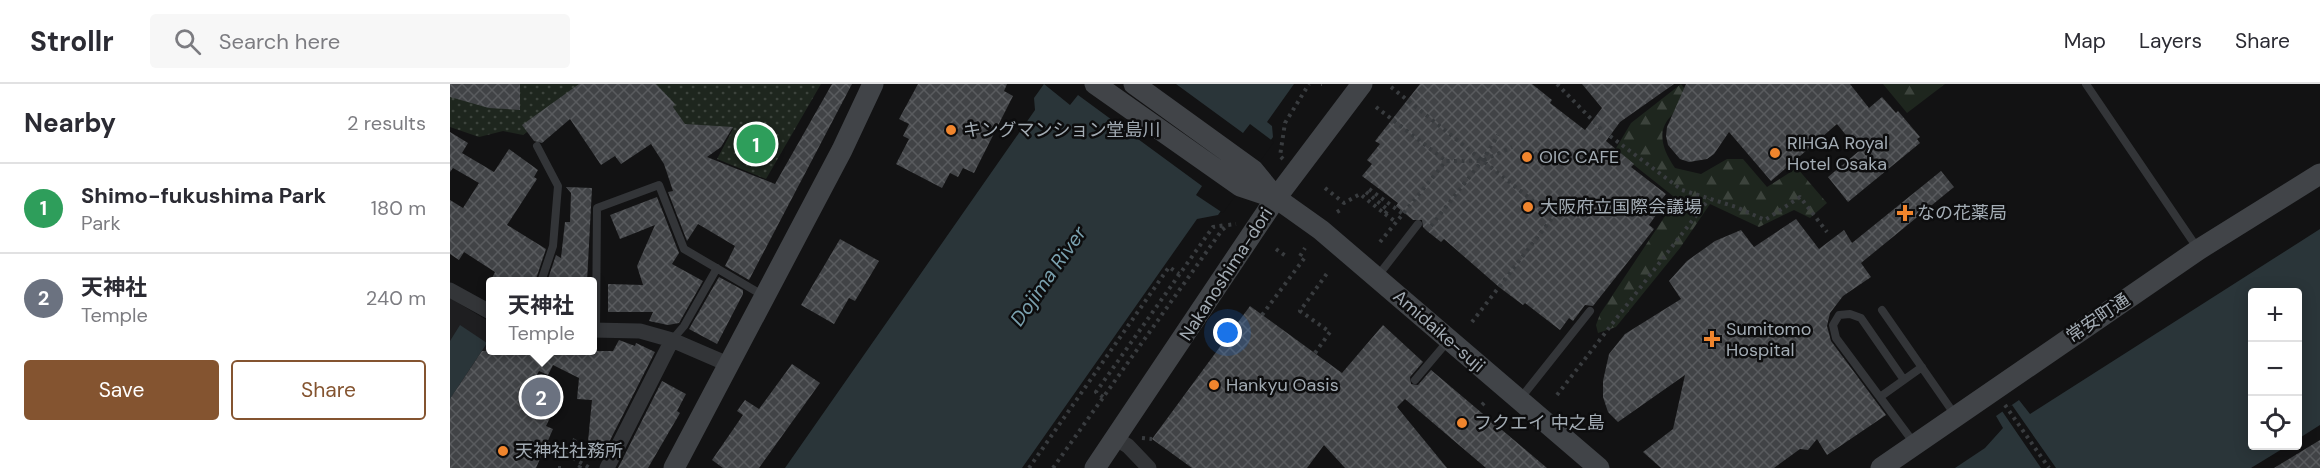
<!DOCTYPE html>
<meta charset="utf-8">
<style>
body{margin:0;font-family:"DM Sans","Noto Sans JP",sans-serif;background:#f7f7f7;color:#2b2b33}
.controls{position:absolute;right:18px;bottom:18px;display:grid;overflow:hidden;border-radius:6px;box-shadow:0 3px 15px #0003}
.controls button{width:54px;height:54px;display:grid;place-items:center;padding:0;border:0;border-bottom:2px solid #e1e1e2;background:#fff;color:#2b2b33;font:30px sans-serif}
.you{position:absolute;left:778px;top:249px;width:21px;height:21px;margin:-15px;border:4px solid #fff;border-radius:50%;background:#1a73e8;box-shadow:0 0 0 9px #1a73e833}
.badge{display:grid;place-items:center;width:39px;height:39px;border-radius:50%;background:#845430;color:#fff;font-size:20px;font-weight:700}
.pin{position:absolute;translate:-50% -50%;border:3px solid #fff;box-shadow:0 2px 6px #0006}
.popup{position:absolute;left:36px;top:193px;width:111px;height:78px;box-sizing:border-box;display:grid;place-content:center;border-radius:6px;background:#fff;filter:drop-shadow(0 2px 4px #0005);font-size:20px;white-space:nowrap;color:#7c7c81}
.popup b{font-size:22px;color:#2b2b33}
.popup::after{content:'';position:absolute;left:50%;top:100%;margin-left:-12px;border:12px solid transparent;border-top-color:#fff}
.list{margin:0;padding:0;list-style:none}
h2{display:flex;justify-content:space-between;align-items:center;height:78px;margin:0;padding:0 24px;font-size:26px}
h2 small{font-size:20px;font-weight:400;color:#7c7c81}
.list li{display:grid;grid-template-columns:39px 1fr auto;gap:18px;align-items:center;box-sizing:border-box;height:90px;padding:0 24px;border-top:2px solid #e1e1e2}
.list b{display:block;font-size:22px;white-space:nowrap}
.list p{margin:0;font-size:20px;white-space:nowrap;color:#7c7c81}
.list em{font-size:20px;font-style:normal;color:#7c7c81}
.actions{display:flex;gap:12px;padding:18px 24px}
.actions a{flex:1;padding:14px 0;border:2px solid #845430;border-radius:6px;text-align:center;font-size:21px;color:#845430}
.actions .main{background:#845430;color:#fff}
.icon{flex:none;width:33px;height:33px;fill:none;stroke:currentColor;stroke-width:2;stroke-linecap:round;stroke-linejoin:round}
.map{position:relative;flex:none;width:1870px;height:384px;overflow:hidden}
header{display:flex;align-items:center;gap:36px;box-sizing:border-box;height:84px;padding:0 30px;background:#fff;border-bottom:2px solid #e1e1e2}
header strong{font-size:28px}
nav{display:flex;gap:33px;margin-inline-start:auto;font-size:21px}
.search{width:420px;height:54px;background:#f7f7f7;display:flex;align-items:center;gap:15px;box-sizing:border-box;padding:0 21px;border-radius:6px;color:#7c7c81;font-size:22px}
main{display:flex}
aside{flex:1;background:#fff}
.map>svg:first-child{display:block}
.built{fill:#1e1e20}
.grass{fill:url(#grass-dots)}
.forest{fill:url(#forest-firs)}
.water{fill:#2a3539}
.pier{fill:#121213}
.building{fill:url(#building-cross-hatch)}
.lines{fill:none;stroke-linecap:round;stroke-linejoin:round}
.path{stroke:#393c3f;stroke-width:4;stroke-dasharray:3 4.5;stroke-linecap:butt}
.lane{stroke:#333538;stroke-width:8}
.street{stroke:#333538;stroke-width:15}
.secondary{stroke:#414448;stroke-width:21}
.poi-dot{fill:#f0852d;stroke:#0d0d0e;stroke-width:2}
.labels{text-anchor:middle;stroke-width:5;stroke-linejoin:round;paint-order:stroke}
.poi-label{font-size:18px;fill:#a3acb4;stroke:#0d0d0e;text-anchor:start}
.street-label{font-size:18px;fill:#a3acb4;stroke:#0d0d0e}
.water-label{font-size:20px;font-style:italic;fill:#7aa1af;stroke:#0d0d0e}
</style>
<header>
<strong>Strollr</strong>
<div class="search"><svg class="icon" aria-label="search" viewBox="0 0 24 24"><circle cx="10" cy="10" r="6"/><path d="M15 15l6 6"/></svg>Search here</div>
<nav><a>Map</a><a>Layers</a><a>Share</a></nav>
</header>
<main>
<aside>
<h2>Nearby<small>2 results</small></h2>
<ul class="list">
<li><span class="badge" style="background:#2e9e5b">1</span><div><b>Shimo-fukushima Park</b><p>Park</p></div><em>180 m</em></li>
<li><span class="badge" style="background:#6b7280">2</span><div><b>天神社</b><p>Temple</p></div><em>240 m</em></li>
</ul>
<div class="actions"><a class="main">Save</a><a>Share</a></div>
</aside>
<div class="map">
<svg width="1870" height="384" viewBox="0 0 1870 384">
<defs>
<pattern id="grass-dots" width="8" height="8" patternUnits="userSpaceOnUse" patternTransform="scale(1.5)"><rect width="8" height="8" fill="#1e261e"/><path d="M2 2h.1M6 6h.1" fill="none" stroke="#3c433c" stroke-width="1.8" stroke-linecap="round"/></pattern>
<pattern id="forest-firs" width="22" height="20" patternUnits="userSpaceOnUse" patternTransform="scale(1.5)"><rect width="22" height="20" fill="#1e261e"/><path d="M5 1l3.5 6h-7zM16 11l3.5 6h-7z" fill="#3c433c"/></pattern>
<pattern id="building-cross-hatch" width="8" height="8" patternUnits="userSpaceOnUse" patternTransform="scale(1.5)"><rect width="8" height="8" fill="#414346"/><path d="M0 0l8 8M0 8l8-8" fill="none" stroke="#595b5e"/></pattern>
</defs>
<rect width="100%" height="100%" fill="#121213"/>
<path class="built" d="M0,214L40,238V266L61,267L18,361L0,384Z"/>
<path class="grass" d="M0,0H141L73,51L53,47L29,53L0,43Z
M195,0H371L316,95L267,75L283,45L232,41Z"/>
<path class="forest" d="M1231,0L1244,17C1210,33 1203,52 1225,84L1251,90L1277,75H1293L1317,103L1347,84L1377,119L1360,134L1344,126L1309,143L1260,120L1230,164L1166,243L1148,249L1146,241L1150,230L1221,123L1223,112L1165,66L1181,39Z
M1433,0H1495L1457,29Z"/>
<path class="water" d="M594,0H844L817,38L822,42L823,53L768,131L747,135L572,384H335L585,26L584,14Z
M1870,145V341L1848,355V208H1802V362H1837L1801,384H1505L1535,364L1553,344L1546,332L1569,316L1580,330Z
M10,241L37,259L0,315V257Z"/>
<path class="pier" d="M594,0H726L793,49L800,40L824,58L773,129L746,111L752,102L628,11L620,21Z
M1562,321L1606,384H1591L1552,327Z"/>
<path class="building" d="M0,0H70V26L39,24L0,13Z
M129,0H206L225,20L223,23L235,40L283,43L271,63L257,73L325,100L382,0H402L299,196L275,182L285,162L248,140L237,157L218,108L223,107L214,80L201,60L171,80L165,72L151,81L120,35L92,59L84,57L72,41Z
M468,0H557L554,7L563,12L524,89L513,84L508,93L500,89L492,104L446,80L459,55L453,52L459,40L449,35Z
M970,0H1082L1102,16L1100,19L1135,46L1152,24L1132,0H1224L1170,38L1156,57L1184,80L1181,83L1216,110L1207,121L1211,124L1199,141L1204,145L1143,222L1135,221L1123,237L1119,234L1110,246L1075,219L1073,221L1049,203L994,155L991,158L977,147L973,143L972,136H963L946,122L948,119L912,92L922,80L917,76L930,60L925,57Z
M1236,0H1400L1419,24L1432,13L1446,29L1448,27L1470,53L1467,55L1470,59L1398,118L1378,93L1409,67L1387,40L1321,97L1279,48L1264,70L1257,75L1239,78L1230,75L1218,61L1216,52L1217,43Z
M0,48L18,59L12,69L44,88L59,65L88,86L84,93L87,95L57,141L96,165L85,198H40L45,188L14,168L9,176L0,170V116L13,124L29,99L3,84L0,88Z
M1491,87L1504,103L1411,179L1421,193L1393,212L1380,229L1377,242L1381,257L1436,331L1377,371L1367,355L1358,366L1350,365L1324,384H1211L1193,368L1223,345L1235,291L1168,338L1158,328L1153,313V297L1159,270L1175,250L1231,215L1219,197L1237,177L1265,157L1291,146L1304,163L1346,135L1369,165L1394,146L1402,159Z
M116,103L142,104L137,198H97L106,171L111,174L115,138H120L121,109Z
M207,113L229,169L222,180L253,197L229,239L218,241L199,237L203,228H158V200L193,201L187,182L205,141L170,155L160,131Z
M390,155L429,177L405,217L399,214L384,240L351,221Z
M269,193L293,206V210L267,260L239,245Z
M800,222L892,289L933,241L973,278L960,293L961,300L968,301L981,286L1097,384H1036L955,315L947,323L997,384H895L874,361L857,384H742L702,355Z
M169,256L185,262L186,259L205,268L150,376L137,368L142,316L127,315L129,294L103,281L98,291L89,287L72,319L100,334L96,342L103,345L86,384H0V315L32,267H163Z
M342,280L370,299L309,384H273L262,376L293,331L287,327L295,316L309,325Z
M212,297L236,310L227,327L230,329L198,384H168Z
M1870,356V384H1824Z"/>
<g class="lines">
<path class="path" d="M871,0H872
M1107,0L1153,47
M941,3L1103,133L1022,238
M926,23L996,77
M1160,52L1232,106L1286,123L1315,136L1350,113L1377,148
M833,75L830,72L835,39L859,0
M875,104L894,119L910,110L935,130L938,126L916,108L919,105L953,130
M887,128L892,125
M935,130L946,138
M981,142L1032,77L1048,51
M930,158L996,77H1032L1062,63
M826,165L837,173
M850,172L855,164
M812,231L856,172
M865,269L880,248L850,227L878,188
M1107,311L1259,115
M653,313L646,308L763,143L776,141
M1032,321L1035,318
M1555,321L1599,384
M692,354L702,355
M97,359L140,384
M117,370L125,355
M108,384H111
M129,384L132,379
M579,384L719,183L729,190
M603,384L772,146L778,141L786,140"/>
<path class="lane" d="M1636,0L1748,165
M87,62L108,102L103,162L91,198
M927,193L968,140
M1432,226L1505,331
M146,246L147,124L209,101L234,165L314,212
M222,256L234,242L267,184
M965,296L998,257
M1454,296L1411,234L1400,230L1389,231L1383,241L1386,254L1464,359
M1430,313L1472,283
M1070,315L1140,227"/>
<path class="street" d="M0,206L40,228
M142,246L190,247L222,256L280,281
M665,354L678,362L699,384
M157,384L222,256"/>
<path class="secondary" d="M645,0L790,102L826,114
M684,0L803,86L826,114L871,146L1149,384
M224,384L392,66L423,0
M645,384L826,114L912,0
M1431,384L1748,166L1870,90"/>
</g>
<g class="poi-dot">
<circle cx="501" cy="46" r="6"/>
<circle cx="1325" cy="69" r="6"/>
<circle cx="1077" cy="73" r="6"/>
<circle cx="1078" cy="123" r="6"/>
<path d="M1452 120h6v6h6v6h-6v6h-6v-6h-6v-6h6z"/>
<path d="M1259 246h6v6h6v6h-6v6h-6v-6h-6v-6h6z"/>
<circle cx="764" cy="301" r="6"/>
<circle cx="1012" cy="339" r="6"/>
<circle cx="53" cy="367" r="6"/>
</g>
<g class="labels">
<g class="poi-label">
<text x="513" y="52">キングマンション堂島川</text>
<text x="1337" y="65">RIHGA Royal<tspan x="1337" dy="21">Hotel Osaka</tspan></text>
<text x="1089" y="79">OIC CAFE</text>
<text x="1090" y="129">大阪府立国際会議場</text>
<text x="1467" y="135">なの花薬局</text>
<text x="1276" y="251">Sumitomo<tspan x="1276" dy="21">Hospital</tspan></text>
<text x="776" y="307">Hankyu Oasis</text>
<text x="1024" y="345">フクエイ 中之島</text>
<text x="65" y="373">天神社社務所</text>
</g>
<g class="street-label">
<text transform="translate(776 190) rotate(-57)" y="6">Nakanoshima-dori</text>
<text transform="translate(1648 234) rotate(-34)" y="6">常安町通</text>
<text transform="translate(989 247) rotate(41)" y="6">Amidaike-suji</text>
</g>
<g class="water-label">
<text transform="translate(598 192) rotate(-55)" y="7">Dojima River</text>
</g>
</g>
</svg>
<div class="controls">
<button>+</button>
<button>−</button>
<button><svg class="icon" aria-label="locate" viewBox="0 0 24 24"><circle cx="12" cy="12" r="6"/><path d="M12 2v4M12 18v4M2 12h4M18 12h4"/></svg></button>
</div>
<div class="you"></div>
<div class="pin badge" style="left:306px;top:60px;background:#2e9e5b">1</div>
<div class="pin badge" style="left:91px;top:313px;background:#6b7280">2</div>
<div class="popup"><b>天神社</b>Temple</div>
</div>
</main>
